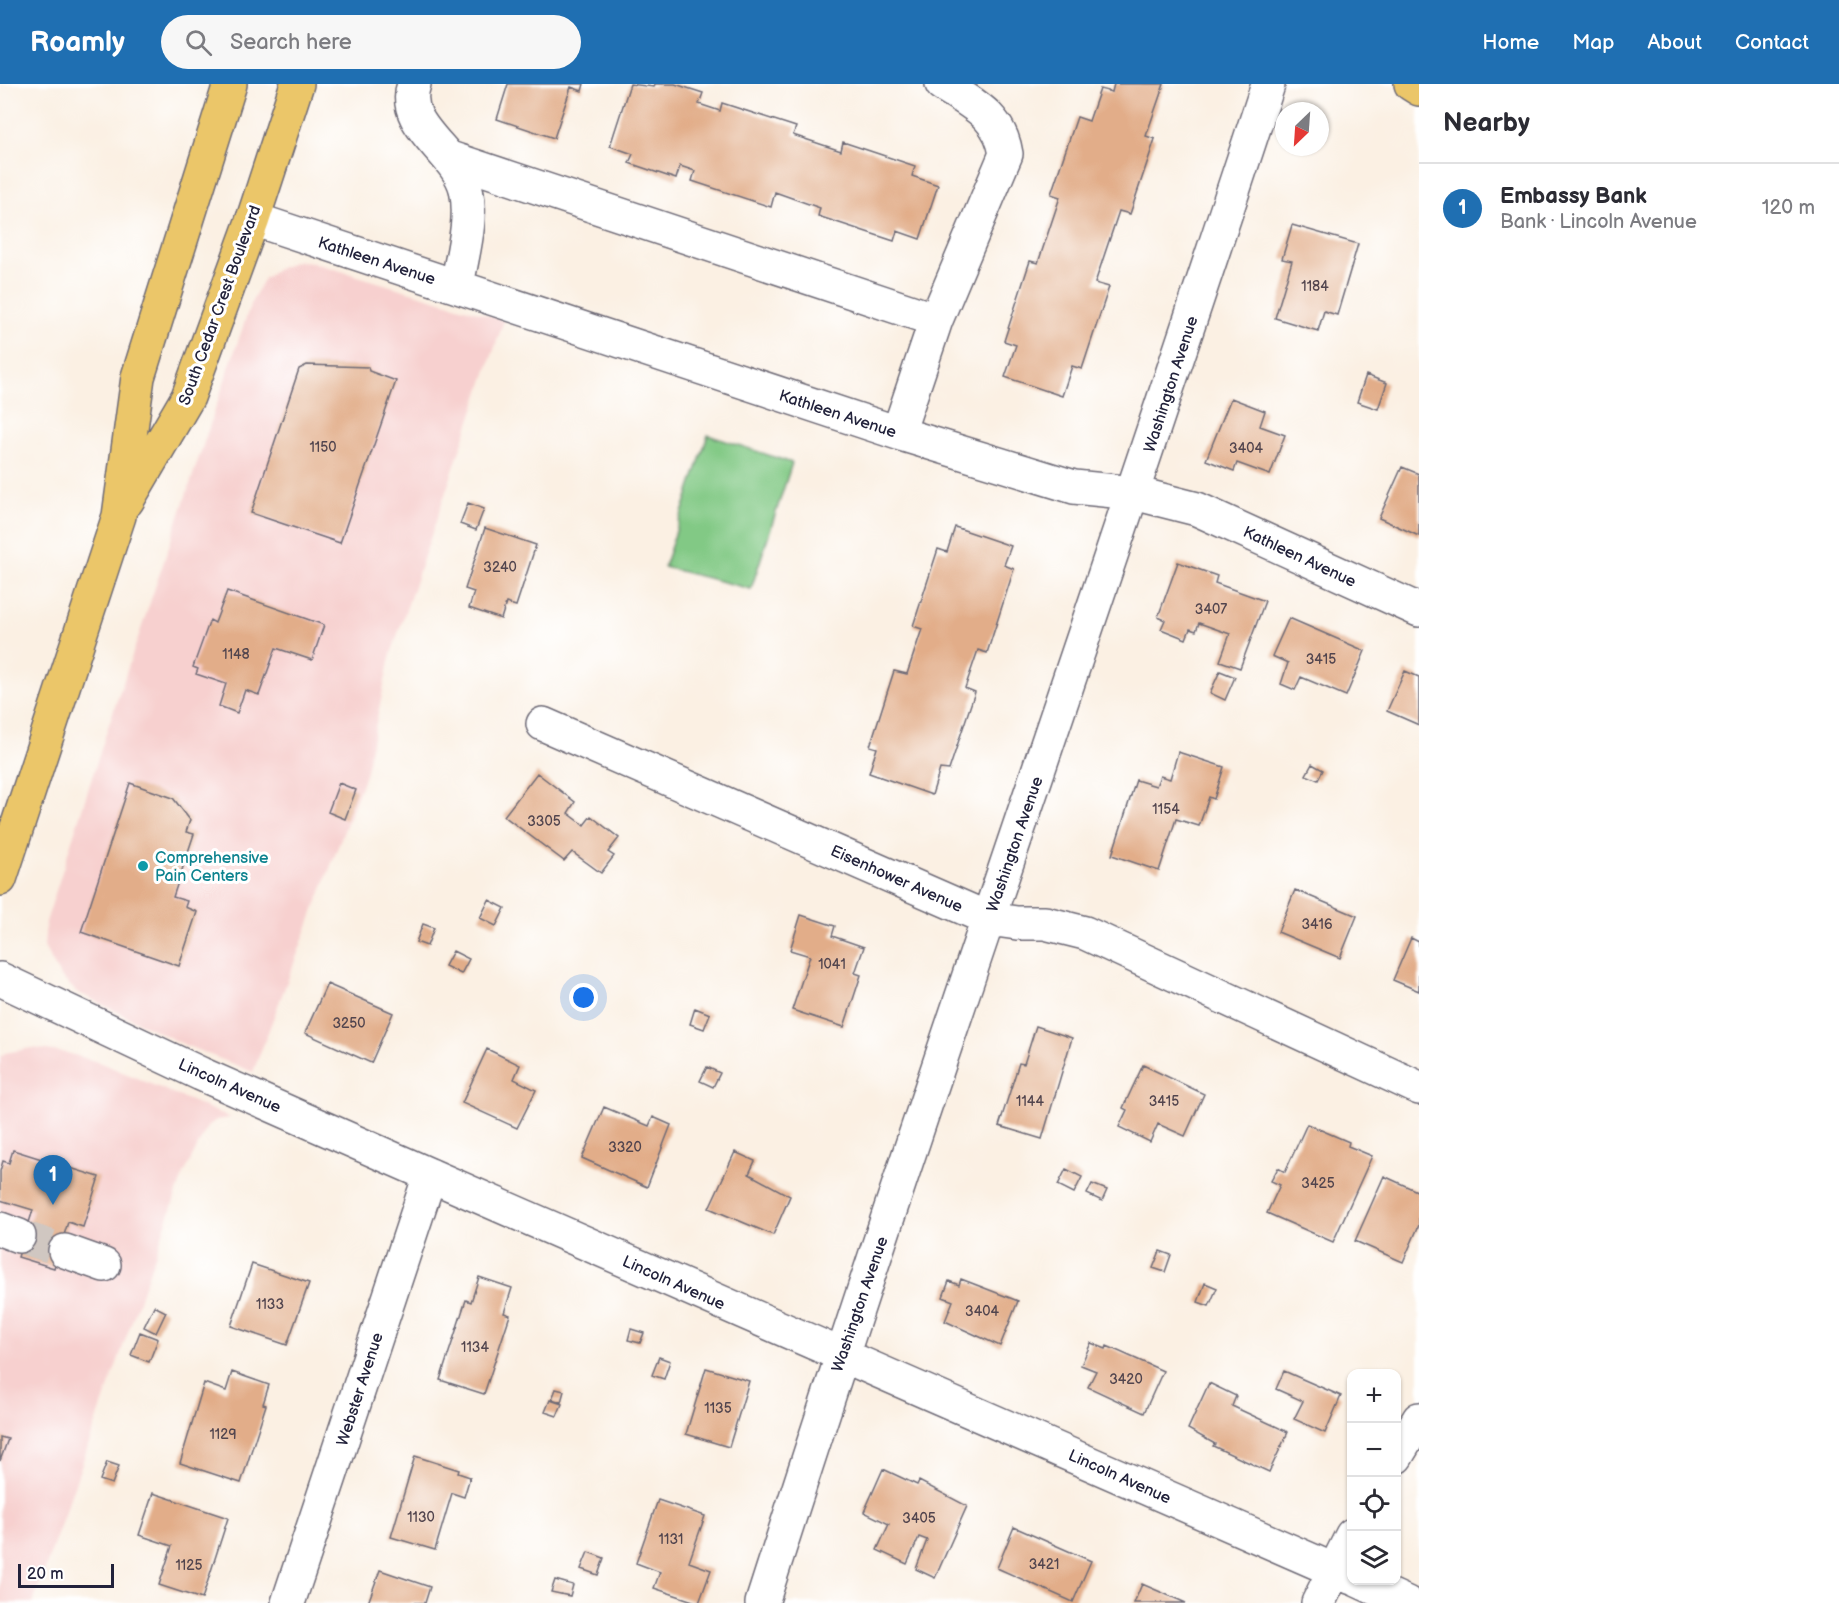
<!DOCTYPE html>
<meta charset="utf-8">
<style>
body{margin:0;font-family:"Balsamiq Sans",sans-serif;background:#f7f7f7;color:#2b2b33}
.controls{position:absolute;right:18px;bottom:18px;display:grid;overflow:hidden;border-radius:12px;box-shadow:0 2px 4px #0004}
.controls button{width:54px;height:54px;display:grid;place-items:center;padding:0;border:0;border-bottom:2px solid #e1e1e2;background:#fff;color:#2b2b33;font:30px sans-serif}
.compass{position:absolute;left:1275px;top:18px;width:54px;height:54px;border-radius:50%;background:#fff;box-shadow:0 2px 4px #0004;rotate:205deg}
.scale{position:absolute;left:18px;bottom:15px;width:96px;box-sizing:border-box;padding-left:6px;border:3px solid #22223b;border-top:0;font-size:16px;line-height:21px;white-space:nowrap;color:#22223b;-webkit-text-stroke:4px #fff;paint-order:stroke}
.you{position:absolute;left:584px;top:914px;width:21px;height:21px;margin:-15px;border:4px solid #fff;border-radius:50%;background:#1a73e8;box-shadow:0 0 0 9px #1a73e833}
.badge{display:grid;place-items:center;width:39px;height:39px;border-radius:50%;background:#1f6fb2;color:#fff;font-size:20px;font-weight:700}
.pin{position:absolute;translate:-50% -50px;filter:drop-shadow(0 2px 3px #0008)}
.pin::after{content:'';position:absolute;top:32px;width:21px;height:18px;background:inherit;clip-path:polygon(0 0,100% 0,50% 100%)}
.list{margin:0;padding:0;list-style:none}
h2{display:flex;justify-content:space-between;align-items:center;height:78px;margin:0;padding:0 24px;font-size:26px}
h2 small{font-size:20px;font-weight:400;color:#7c7c81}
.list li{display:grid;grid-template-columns:39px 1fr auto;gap:18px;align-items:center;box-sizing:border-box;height:90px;padding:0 24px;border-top:2px solid #e1e1e2}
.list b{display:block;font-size:22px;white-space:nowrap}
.list p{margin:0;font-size:20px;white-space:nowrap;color:#7c7c81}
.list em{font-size:20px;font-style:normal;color:#7c7c81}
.icon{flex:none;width:33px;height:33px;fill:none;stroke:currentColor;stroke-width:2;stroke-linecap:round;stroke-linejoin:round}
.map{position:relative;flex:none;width:1419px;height:1519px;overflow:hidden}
header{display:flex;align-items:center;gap:36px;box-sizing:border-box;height:84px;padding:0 30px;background:#1f6fb2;color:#fff}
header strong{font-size:28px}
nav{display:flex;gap:33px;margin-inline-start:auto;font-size:21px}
.search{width:420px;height:54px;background:#f7f7f7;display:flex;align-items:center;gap:15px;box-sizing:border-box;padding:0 21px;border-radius:33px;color:#7c7c81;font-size:22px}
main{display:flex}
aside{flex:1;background:#fff}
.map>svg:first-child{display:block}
.built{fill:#f7d0cf}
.green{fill:#82c985;stroke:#527660;stroke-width:1.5}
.building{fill:#e2ad89}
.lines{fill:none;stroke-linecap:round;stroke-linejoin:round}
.minor-tunnel{stroke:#d0c7c1;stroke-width:33;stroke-dasharray:33 16;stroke-linecap:butt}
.minor-casing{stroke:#6e6a76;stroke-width:36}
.major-casing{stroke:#6e6a76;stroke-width:36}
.highway-casing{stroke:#6e6a76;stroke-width:36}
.minor{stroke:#fff;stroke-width:33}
.major{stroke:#ebc669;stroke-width:33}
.highway{stroke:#ebc669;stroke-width:33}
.culture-dot{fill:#0f9aa8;stroke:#fff;stroke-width:2}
.labels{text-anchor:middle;stroke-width:6;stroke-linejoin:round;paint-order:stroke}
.number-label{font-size:14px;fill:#52454e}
.street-label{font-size:16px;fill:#22223b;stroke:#fff}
.culture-label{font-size:16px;fill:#0d838f;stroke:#fff;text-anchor:start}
</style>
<header>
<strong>Roamly</strong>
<div class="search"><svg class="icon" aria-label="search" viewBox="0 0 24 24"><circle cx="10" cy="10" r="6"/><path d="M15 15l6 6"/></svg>Search here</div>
<nav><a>Home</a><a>Map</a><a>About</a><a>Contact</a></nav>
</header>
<main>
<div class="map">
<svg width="1419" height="1519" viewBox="0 0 1419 1519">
<rect width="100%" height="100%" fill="#fff"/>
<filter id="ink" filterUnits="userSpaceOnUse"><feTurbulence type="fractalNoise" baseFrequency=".0167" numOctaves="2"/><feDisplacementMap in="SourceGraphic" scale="12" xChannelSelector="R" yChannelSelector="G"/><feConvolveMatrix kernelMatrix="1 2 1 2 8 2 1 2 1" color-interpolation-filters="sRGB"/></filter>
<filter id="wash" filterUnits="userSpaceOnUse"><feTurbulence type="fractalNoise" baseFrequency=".008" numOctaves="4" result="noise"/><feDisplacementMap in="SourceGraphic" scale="24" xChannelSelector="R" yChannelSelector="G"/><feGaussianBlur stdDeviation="1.35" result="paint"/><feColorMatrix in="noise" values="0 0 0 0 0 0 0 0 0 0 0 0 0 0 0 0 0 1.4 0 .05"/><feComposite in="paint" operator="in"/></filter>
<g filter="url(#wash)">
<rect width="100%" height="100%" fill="#fbf0e3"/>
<path class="built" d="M296,177L311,178L504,236L390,573L365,691L253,988L185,961L77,908L60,892L44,863L46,838L110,637L251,219L263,196L275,186Z
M32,964L67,969L101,979L231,1034L216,1036L207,1043L182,1094L33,1519H0V973L5,969Z"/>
<path class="green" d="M708,351L792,379L751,505L664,483Z"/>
<g id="blocks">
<path class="building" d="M508,0H584L582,7L571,3L554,54L497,35Z
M630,0L654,3L655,0H675L703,9L699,20L720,27L722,19L796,43L793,51L841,67L843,58L915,82L912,92L938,101L920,155L897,147L894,157L818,132L820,124L775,108L771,123L692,97L695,87L680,82L676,95L629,79L633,70L610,62Z
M1114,0H1164L1146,52L1155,55L1130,130L1119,127L1095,199L1109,203L1082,285L1072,282L1062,312L1005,293L1016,261L1004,257L1030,177L1038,179L1060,113L1051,110L1077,33L1089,37L1100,5L1112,8Z
M1292,141L1358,160L1337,231L1324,227L1318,247L1275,234L1292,177L1282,175Z
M307,281L368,283L369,287L396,297L340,459L251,429L299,285Z
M1366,291L1387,299L1378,325L1357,318Z
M1231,314L1265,327L1260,342L1285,351L1270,391L1237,379L1234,387L1206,376Z
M1402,383L1419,390V452L1379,434Z
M468,419L484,425L476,446L460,440Z
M955,443L1011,462L1004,481L1014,485L987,569L978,566L965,604L975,608L949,686L940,685L932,711L869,689L877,664L870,662L894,587L907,590L922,545L913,542L938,465L947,468Z
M485,444L536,461L516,522L506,519L501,535L469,524L474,508L465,505Z
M1178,478L1217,492L1215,499L1265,517L1240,584L1220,577L1230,550L1199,539L1196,547L1190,545L1186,555L1161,545L1165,536L1158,533Z
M227,507L324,541L312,576L276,564L259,611L245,606L237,629L219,622L226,600L196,590L198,585L193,583L210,536L215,539Z
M1289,534L1365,567L1346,612L1301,593L1295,606L1281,600L1288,579L1272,572Z
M1220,587L1235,593L1225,616L1210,609Z
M1405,587L1419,593V641L1387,627Z
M1178,668L1224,683L1214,715L1209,713L1199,742L1176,735L1159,787L1112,771L1136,696L1156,702L1160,692L1170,695Z
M1312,680L1323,686L1318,696L1306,691Z
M537,689L575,718L568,729L584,741L591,732L619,754L608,768L614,772L601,789L572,768L564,777L504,732Z
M130,699L173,714L190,736L186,748L194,750L173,813L187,817L185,823L197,828L179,882L81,848Z
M339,699L356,706L345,735L328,728Z
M1295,806L1357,832L1340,874L1278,848Z
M489,816L505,824L496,842L480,834Z
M801,831L835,842L832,852L864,863L855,889L861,891L844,943L792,926L810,872L790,866Z
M423,840L434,844L427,862L416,858Z
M1411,854L1419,858V907L1393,896Z
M453,867L469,875L461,890L445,882Z
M327,900L393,929L371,979L305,949Z
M695,924L710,930L704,945L690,940Z
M1036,942L1072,954L1042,1055L999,1042L1019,979L1024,980Z
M487,965L520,981L514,995L536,1006L517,1044L462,1019Z
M1143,981L1204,1010L1185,1052L1158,1040L1150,1058L1119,1043L1127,1026L1123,1024Z
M707,983L720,989L713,1003L700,997Z
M604,1023L649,1042L653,1033L671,1041L647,1103L582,1074Z
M1307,1040L1349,1058L1348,1062L1372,1072L1333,1158L1267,1129L1280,1101L1271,1097L1278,1084L1285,1088Z
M13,1066L99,1093L83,1143L68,1138L54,1184L18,1173L33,1126L0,1116V1087L3,1077L9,1079Z
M735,1068L755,1077L749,1090L790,1112L773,1151L709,1124Z
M1066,1085L1082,1093L1074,1109L1058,1101Z
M1384,1092L1419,1108V1141L1403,1178L1355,1157Z
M1092,1100L1107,1106L1102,1117L1087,1110Z
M1160,1167L1171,1171L1165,1188L1153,1184Z
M252,1180L309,1199L287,1261L231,1242Z
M479,1193L512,1204L504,1229L510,1231L484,1310L440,1296L466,1216L471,1218Z
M961,1195L1018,1217L1000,1262L945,1237L953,1217L943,1213L949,1197L959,1201Z
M1205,1199L1217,1204L1209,1222L1198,1218Z
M154,1222L166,1228L156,1249L144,1243Z
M631,1245L644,1249L640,1259L628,1256Z
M140,1248L158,1255L149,1278L131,1271Z
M1091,1259L1106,1265L1107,1262L1163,1287L1144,1329L1088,1303L1096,1287L1081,1281Z
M659,1273L670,1277L664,1295L652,1291Z
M706,1284L749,1297L729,1363L686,1350Z
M1284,1287L1341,1312L1325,1349L1294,1335L1303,1317L1276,1305Z
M232,1288L269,1301L263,1320L266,1321L241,1399L180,1379L204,1299L226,1307Z
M1209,1299L1236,1312L1232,1322L1288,1348L1269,1388L1213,1362L1215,1360L1188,1345Z
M556,1305L564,1307L561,1318L552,1315Z
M550,1316L562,1320L557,1332L545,1328Z
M0,1353L8,1355L0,1377Z
M415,1372L459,1386L458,1389L470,1393L464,1413L452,1409L435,1466L391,1453Z
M107,1378L119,1382L112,1400L100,1396Z
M883,1385L917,1401L919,1397L967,1422L935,1494L916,1485L927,1456L919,1453L907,1480L877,1466L889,1440L864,1428Z
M153,1409L228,1434L202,1515L159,1501L172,1462L139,1451Z
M658,1416L705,1432L689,1478L711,1486L699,1519L654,1504L660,1488L636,1479Z
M1014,1443L1091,1477L1073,1518L997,1484Z
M588,1468L604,1474L598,1491L581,1485Z
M380,1486L430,1503L425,1519H368Z
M555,1496L573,1501L570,1512L551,1508Z
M1142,1500L1186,1519H1134Z"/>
</g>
</g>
<g filter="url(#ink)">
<use href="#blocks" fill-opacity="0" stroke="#6e6a76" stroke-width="1.5"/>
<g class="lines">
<path class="minor-tunnel" d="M19,1152L65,1167"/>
<defs>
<path id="minor" d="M414,0C399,42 457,67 466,105C473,136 462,171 457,202
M450,74L936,236
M253,135L904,351L1074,403L1134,409L1197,425L1419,526
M898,349L936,236L1006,70C1000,31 972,20 942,0
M543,640L989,835L1017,839H1045L1085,849L1419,1004
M0,895L201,990L430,1091L1352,1494
M0,1145L19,1152
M65,1167L104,1181
M1396,1373L1419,1335
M1357,1496L1407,1519
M288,1519L430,1091
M762,1519C924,1011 1102,508 1268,1
M1318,1519L1352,1451"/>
<path id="major" d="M127,417L188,313L253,135L297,0
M0,795L119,432L138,293L230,0"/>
<path id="highway" d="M1411,0L1419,5"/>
</defs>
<use href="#minor" class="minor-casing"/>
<use href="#major" class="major-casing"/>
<use href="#highway" class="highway-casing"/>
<use href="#minor" class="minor"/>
<use href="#major" class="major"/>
<use href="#highway" class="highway"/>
</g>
</g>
<circle class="culture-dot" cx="143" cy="782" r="6"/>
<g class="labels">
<g class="number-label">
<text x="1315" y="207">1184</text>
<text x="323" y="368">1150</text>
<text x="1246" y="369">3404</text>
<text x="500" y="488">3240</text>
<text x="1211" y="530">3407</text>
<text x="236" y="575">1148</text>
<text x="1321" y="580">3415</text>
<text x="1166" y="730">1154</text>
<text x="544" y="742">3305</text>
<text x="1317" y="845">3416</text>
<text x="832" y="885">1041</text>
<text x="349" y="944">3250</text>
<text x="1030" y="1022">1144</text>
<text x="1164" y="1022">3415</text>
<text x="625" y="1068">3320</text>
<text x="1318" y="1104">3425</text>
<text x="270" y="1225">1133</text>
<text x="982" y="1232">3404</text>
<text x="475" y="1268">1134</text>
<text x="1126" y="1300">3420</text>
<text x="718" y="1329">1135</text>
<text x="223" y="1355">1129</text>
<text x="421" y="1438">1130</text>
<text x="919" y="1439">3405</text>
<text x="671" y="1460">1131</text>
<text x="1044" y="1485">3421</text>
<text x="189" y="1486">1125</text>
</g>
<g class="street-label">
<text transform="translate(377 176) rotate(18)" y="6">Kathleen Avenue</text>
<text transform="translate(219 221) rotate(-70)" y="6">South Cedar Crest Boulevard</text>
<text transform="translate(1170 300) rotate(-72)" y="6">Washington Avenue</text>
<text transform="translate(838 329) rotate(18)" y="6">Kathleen Avenue</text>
<text transform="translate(1300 472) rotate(25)" y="6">Kathleen Avenue</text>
<text transform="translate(1014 760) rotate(-71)" y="6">Washington Avenue</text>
<text transform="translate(897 794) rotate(24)" y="6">Eisenhower Avenue</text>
<text transform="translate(230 1001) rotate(24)" y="6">Lincoln Avenue</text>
<text transform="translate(674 1198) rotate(24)" y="6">Lincoln Avenue</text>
<text transform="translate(859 1220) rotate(-71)" y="6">Washington Avenue</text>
<text transform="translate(359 1305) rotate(-72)" y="6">Webster Avenue</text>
<text transform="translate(1120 1392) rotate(24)" y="6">Lincoln Avenue</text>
</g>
<g class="culture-label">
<text x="155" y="779">Comprehensive<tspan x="155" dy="18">Pain Centers</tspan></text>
</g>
</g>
</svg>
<div class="controls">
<button>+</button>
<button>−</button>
<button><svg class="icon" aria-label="locate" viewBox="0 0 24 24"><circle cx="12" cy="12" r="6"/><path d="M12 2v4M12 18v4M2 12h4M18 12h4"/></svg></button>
<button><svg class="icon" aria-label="layers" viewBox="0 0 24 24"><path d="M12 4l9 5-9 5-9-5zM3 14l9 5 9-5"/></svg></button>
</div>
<svg class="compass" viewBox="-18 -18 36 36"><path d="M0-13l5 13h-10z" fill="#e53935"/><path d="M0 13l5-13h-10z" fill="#7c7c81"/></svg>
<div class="scale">20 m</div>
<div class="you"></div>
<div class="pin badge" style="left:53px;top:1121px">1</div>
</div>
<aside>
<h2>Nearby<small></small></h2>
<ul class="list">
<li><span class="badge">1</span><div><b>Embassy Bank</b><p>Bank · Lincoln Avenue</p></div><em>120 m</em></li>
</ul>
</aside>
</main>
